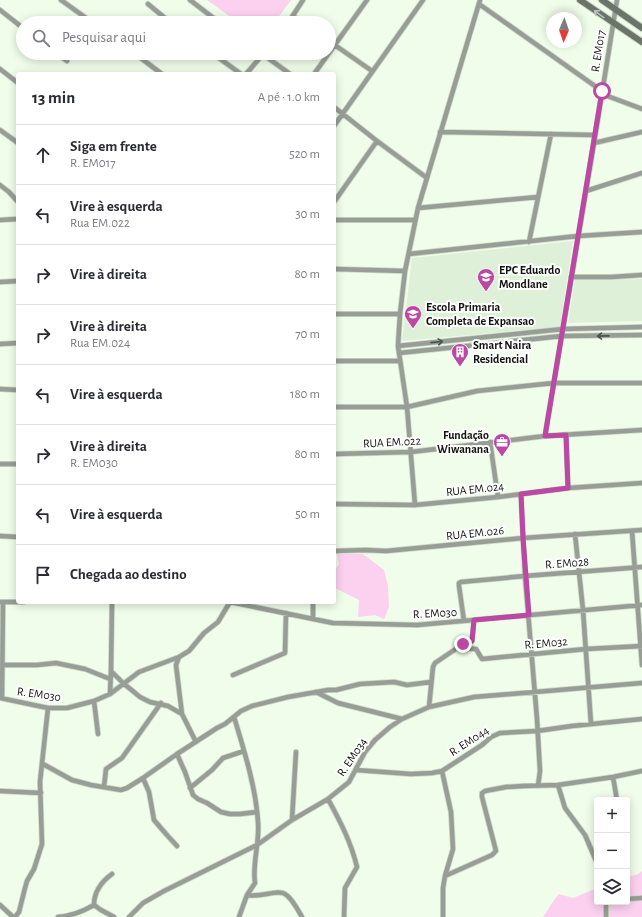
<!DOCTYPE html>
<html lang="pt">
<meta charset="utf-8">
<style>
body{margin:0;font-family:"Alegreya Sans",sans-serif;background:#f7f7f7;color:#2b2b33}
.controls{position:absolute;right:12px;bottom:12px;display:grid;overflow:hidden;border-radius:4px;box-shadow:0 2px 10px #0003}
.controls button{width:36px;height:36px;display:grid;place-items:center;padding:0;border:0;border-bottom:1px solid #e1e1e2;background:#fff;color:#2b2b33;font:20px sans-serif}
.compass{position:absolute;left:546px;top:12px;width:36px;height:36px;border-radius:50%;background:#fff;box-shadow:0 2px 10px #0003;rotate:182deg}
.stop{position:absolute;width:12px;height:12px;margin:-9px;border:3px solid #bb48a2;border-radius:50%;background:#fff}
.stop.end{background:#bb48a2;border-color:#fff;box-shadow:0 1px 4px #0008}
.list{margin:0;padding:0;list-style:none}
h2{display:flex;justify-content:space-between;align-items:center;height:52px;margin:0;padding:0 16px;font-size:17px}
h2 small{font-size:13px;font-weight:400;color:#7c7c81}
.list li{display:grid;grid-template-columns:26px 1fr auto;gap:12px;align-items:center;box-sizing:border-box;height:60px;padding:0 16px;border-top:1px solid #e1e1e2}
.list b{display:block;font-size:15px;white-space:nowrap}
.list p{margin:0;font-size:13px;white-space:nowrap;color:#7c7c81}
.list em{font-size:13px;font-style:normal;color:#7c7c81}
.icon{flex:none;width:22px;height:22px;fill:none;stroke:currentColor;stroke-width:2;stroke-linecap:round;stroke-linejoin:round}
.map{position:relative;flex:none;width:642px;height:917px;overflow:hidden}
.search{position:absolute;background:#fff;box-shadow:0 2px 10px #0003;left:16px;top:16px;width:320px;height:44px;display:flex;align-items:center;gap:10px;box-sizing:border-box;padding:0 14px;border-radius:22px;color:#7c7c81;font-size:15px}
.panel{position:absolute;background:#fff;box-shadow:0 2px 10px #0003;left:16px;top:72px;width:320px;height:532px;border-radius:4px}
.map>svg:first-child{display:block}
.built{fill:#def1d8}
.green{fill:#fbd1ef}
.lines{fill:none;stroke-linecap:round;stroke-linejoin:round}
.street-casing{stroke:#cbd8c7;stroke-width:6}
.secondary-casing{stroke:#cbd8c7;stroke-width:8}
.street{stroke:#989e96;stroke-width:4.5}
.secondary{stroke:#6b7468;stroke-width:6}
.oneway{stroke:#bcc0bb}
.oneway2{stroke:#4e534c}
.route{stroke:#bb48a2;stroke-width:5}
.labels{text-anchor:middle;stroke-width:4;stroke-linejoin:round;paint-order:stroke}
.street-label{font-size:12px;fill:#11150f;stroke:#fff}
.poi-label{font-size:12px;font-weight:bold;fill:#11150f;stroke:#fff;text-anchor:start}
</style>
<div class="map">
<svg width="642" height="917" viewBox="0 0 642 917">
<rect width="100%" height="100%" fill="#effdea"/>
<path class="built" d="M573,241L560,327L402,341L412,258Z
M642,279V321L568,323L575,280Z"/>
<path class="green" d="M207,0H291L274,23H239Z
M337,554H363L384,570L388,586L389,607L384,619L375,615L358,617L359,600L335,588V570L339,564Z
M642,871V917H543C549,909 552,901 559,894L573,898L595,889L597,881V902H627V876L628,877L638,874Z"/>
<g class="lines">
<defs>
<path id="street" d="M61,0L93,23
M190,0L220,23
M148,4L171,23
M479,4L602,91
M0,10L23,28
M293,16L303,23
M288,23L303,0
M329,41L372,71
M56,53L67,61
M134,53L162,74
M212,53L241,74
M261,53L290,74
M0,69L18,83
M246,74L264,53
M314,74L367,0
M602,94L642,109
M334,107L377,141L427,178
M334,126L423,0
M0,130L18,143
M440,132L595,135
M594,143L642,132
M0,185L9,192L18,202
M586,191L642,173
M334,202L377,141
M418,208L538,197
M0,220L18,219
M334,220H415
M529,242L551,134
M409,254L578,236L642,232
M334,269L405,271
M571,277H611L642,275
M0,282L18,281
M334,314H400
M0,344L18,343
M398,346L563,329L642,327
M399,353L562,336L642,335
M334,361H400
M0,389L18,390
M334,407H407L477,391L554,383H642
M566,435L568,488
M545,436L594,143L617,0
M490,442L498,497
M334,454L411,452L545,436L642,430
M0,464H18
M521,494L525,576L537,719L540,771L538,786
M334,504L415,505L498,497L568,488L642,483
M415,505L407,407L398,346L400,314L405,271L418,208L480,0
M632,531L642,665
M575,534L583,610L591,724
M0,536L18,537
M334,551L366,550L386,551L523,538L642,530
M0,602H24
M230,602L333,623L417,625L642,605
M313,602V619
M464,621L459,586V583L461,582L525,576L642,567
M458,648L476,649L482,659L586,649L642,646
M179,657L176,665L182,714L196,742
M3,665H37L56,663L85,669L110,679
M111,671L123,683L140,697L150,702L168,706L182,714
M233,675L285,653L286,613
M316,692L338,703L402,719
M110,694L111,671L112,602
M0,698L48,708H67L94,701L110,694L139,672L179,657L189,651L204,633L218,622L230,602
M2,698L3,602
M94,701L98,734
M429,707L433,667L435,663L463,644L472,641L474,620
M234,717C244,750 256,788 258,822C260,842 252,863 255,883L247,895C259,898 278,889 285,894C292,898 298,910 302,917
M177,754L185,772L193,795L198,799L207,803L221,812L230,814H240L257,812
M43,764L72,780L91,785L121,790L127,788L143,778L177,754L217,728L225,724L241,711L252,706L288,697L328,690H336L360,684L394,682L407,685L431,682
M356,770L411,774L432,773L442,771L482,745L491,737L500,733L537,731L572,726L642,719
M442,771L451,812L453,849L445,876L443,888V917
M613,777L617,800
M143,778L149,792L154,820L166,834L177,846
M558,785L565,808L585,835L597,863
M104,787L106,769L122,758L161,703
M190,788L212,770L223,758L244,751
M0,791L41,793
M328,799C340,821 351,842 357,867L345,888L344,917
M292,820L296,752
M112,874C101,882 94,891 94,905L101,910L114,917
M445,876L492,855L496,851L482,797V793L485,791L506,787L523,786L558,785L613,777L642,771
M627,899L642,898
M606,902V917
M0,905L13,917
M15,917L19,912L25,888L27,881L34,869L42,844L40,782L48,708
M58,917C72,916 82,912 94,905
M129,917L143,903L164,891L257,845L292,820L328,799L349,782L365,752L375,740L390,727L402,719L429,707L474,697L642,683
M239,917L247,895"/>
<path id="secondary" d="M580,0L642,42
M602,0L642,28"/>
</defs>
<use href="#street" class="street-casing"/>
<use href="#secondary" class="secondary-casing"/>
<use href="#street" class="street"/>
<use href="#secondary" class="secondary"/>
</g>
<defs><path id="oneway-shaft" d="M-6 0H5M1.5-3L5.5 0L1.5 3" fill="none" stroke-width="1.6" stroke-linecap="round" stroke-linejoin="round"/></defs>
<use class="oneway" href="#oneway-shaft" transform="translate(599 14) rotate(-144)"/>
<g class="oneway2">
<use href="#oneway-shaft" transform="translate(603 336) rotate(179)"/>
<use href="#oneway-shaft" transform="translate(437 342) rotate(-6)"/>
</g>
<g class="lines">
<path class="route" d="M463,644L472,641L474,620L529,615L523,538L521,494L568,488L566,435L545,436L602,91"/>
</g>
<defs>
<symbol id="school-pin" viewBox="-11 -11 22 30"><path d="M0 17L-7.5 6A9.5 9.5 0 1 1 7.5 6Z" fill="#bb48a2" stroke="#fff"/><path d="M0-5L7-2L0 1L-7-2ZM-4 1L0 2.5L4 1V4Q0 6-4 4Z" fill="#fff"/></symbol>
<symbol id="building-pin" viewBox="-11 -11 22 30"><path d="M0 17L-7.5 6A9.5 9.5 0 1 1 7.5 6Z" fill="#bb48a2" stroke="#fff"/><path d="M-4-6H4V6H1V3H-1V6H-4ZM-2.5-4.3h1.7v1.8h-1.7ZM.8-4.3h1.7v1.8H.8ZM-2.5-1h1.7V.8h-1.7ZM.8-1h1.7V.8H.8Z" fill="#fff"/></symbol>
<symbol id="office-pin" viewBox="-11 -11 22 30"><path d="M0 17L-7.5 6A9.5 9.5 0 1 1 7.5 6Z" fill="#bb48a2" stroke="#fff"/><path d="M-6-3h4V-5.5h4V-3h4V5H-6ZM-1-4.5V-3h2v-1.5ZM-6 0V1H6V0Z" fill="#fff"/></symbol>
</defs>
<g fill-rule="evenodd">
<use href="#school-pin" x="476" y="267" width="20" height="27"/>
<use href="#school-pin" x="403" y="304" width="20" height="27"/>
<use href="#building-pin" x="450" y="342" width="20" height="27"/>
<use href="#office-pin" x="492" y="432" width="20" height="27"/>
</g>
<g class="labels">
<g class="street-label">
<text transform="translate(598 51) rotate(-81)" y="4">R. EM017</text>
<text transform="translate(392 442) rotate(-3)" y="4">RUA EM.022</text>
<text transform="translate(475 489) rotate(-6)" y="4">RUA EM.024</text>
<text transform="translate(475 533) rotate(-6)" y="4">RUA EM.026</text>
<text transform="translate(567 563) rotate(-4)" y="4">R. EM028</text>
<text transform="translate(435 613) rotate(-3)" y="4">R. EM030</text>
<text transform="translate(546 643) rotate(-5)" y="4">R. EM032</text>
<text transform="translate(39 694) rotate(8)" y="4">R. EM030</text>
<text transform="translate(469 741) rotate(-33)" y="4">R. EM044</text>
<text transform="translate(352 757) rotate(-56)" y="4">R. EM034</text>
</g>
<g class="poi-label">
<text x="499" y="274">EPC Eduardo<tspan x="499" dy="14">Mondlane</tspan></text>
<text x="426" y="311">Escola Primaria<tspan x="426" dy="14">Completa de Expansao</tspan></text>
<text x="473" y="349">Smart Naira<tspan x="473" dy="14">Residencial</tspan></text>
<text x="489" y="439" text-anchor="end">Fundação<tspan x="489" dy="14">Wiwanana</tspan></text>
</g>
</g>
</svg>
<div class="controls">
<button>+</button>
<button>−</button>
<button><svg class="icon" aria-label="layers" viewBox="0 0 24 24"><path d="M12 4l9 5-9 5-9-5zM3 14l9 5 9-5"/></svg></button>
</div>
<svg class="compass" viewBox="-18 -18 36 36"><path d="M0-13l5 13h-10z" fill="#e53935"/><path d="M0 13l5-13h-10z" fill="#7c7c81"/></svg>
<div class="stop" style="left:602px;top:91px"></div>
<div class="stop end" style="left:463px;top:644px"></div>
<div class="search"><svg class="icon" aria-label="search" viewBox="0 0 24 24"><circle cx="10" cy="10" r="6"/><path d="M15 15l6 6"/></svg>Pesquisar aqui</div>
<section class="panel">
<h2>13 min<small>A pé · 1.0 km</small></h2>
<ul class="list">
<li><svg class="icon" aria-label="ahead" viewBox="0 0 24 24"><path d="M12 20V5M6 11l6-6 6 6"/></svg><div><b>Siga em frente</b><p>R. EM017</p></div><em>520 m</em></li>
<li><svg class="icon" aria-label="left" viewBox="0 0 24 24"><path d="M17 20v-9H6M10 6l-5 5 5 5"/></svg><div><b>Vire à esquerda</b><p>Rua EM.022</p></div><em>30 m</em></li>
<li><svg class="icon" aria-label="right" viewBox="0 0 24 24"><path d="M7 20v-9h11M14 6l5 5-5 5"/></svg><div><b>Vire à direita</b></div><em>80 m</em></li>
<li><svg class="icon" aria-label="right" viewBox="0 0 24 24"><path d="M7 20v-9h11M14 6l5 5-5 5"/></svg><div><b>Vire à direita</b><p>Rua EM.024</p></div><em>70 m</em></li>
<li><svg class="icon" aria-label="left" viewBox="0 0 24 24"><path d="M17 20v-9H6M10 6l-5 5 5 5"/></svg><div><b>Vire à esquerda</b></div><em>180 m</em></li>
<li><svg class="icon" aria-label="right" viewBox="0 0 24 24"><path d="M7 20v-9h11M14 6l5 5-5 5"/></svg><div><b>Vire à direita</b><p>R. EM030</p></div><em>80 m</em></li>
<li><svg class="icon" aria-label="left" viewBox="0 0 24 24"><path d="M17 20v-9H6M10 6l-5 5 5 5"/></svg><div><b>Vire à esquerda</b></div><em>50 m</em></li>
<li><svg class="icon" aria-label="arrive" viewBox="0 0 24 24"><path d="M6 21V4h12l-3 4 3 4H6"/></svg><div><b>Chegada ao destino</b></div></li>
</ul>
</section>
</div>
